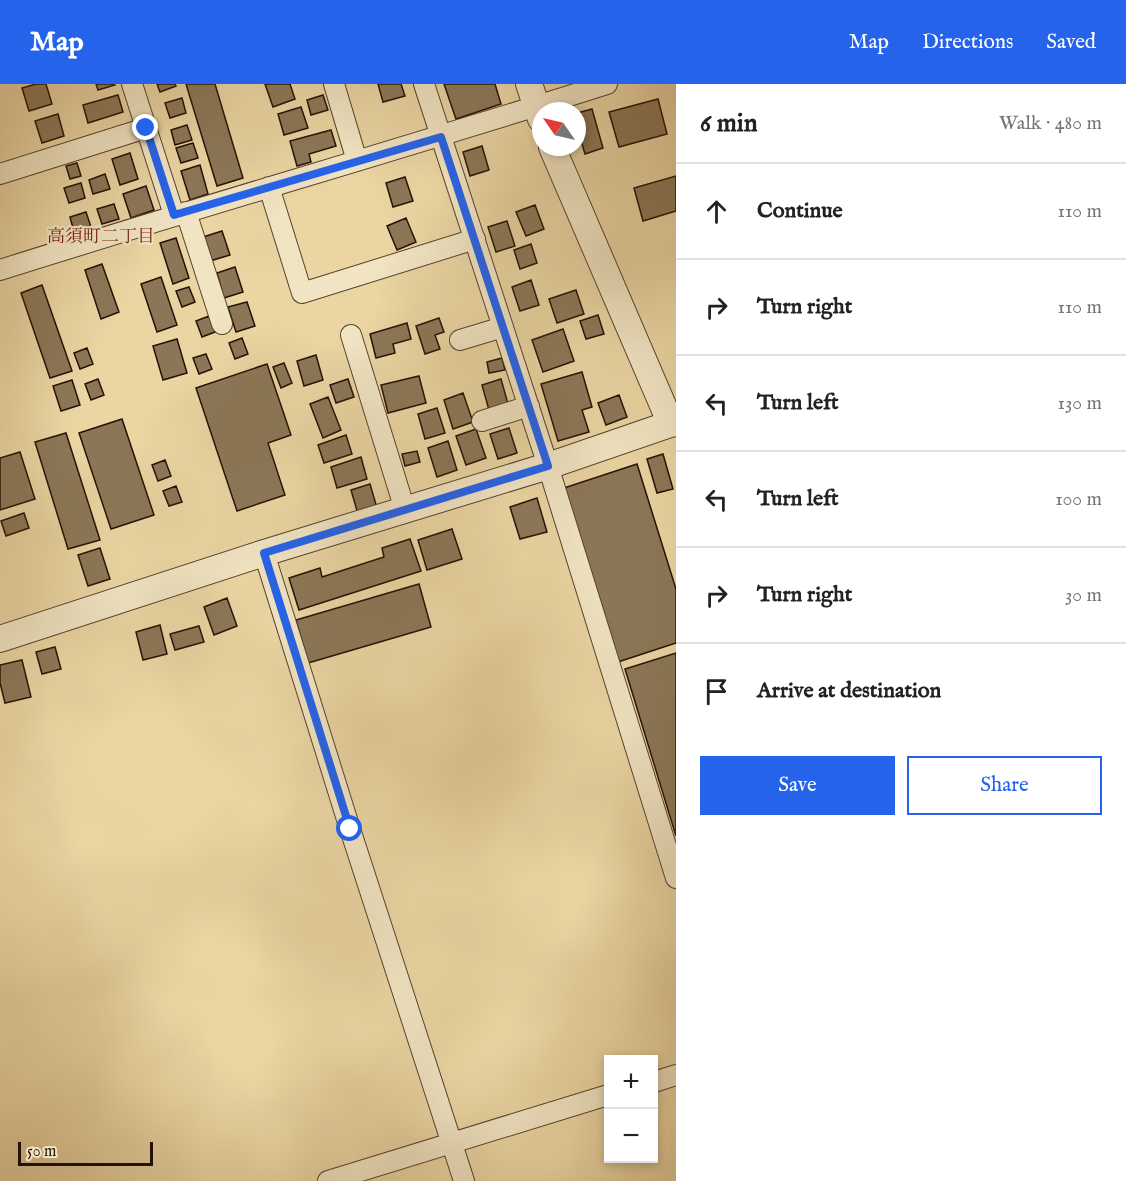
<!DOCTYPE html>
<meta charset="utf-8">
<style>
body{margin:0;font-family:"IM FELL English","Noto Serif JP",serif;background:#f6f6f6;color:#222}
.controls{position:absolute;right:18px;bottom:18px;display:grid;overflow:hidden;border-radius:0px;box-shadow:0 3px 9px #0003}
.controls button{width:54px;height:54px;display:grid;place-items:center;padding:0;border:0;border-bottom:2px solid #e0e0e0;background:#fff;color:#222;font:30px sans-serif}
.compass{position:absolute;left:532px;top:18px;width:54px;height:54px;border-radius:50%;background:#fff;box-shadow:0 3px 9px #0003;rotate:304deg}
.scale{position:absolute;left:18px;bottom:15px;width:135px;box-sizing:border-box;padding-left:6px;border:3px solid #251105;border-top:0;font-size:16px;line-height:21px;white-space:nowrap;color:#251105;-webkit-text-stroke:4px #f1e4c3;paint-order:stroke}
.stop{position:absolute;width:18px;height:18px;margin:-14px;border:4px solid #2563eb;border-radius:50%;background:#fff}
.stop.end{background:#2563eb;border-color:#fff;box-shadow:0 2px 6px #0008}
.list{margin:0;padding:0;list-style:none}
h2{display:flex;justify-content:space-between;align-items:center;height:78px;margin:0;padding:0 24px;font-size:26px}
h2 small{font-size:20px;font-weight:400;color:#767676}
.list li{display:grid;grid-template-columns:39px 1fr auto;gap:18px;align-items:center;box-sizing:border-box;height:96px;padding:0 24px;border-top:2px solid #e0e0e0}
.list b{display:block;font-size:22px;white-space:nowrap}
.list em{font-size:20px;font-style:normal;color:#767676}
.actions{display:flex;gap:12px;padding:18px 24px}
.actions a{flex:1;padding:14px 0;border:2px solid #2563eb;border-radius:0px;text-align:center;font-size:21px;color:#2563eb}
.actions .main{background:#2563eb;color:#fff}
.icon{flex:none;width:33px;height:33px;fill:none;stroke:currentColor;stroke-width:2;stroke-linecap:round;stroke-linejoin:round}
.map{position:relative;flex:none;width:676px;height:1097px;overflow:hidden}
header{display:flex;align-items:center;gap:36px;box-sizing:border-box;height:84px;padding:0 30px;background:#2563eb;color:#fff}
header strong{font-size:28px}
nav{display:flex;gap:33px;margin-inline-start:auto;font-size:21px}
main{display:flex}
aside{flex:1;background:#fff}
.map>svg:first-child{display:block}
.building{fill:#8b7757;stroke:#251105;stroke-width:1.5}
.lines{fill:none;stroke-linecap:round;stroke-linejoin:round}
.minor-casing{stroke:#56422c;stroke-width:22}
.tertiary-casing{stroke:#56422c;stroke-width:28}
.minor{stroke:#f1e4c3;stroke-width:20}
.tertiary{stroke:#f1e4c3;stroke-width:26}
.route{stroke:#2563eb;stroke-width:8}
.labels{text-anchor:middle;stroke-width:4.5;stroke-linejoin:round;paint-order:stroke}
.neighbourhood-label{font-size:18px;fill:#7a1f14;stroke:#f1e4c3}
</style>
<header>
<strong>Map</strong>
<nav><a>Map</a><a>Directions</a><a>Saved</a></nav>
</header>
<main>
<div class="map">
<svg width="676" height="1097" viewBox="0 0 676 1097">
<rect width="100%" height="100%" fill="#ead5a3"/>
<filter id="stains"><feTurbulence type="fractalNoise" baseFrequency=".00333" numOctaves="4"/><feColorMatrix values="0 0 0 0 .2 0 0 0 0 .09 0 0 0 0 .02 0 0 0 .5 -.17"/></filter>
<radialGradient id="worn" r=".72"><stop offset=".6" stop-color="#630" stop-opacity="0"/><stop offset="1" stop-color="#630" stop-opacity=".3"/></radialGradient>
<path class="building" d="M36,0H46L52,20L29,27L22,4Z
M96,0H114L115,1L98,6Z
M157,0H175L176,2L160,8Z
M186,0H215L243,94L217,102Z
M265,0H290L295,15L273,23Z
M378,0H401L405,12L383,18Z
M444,0H495L501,20L456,35Z
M118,11L123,28L88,39L83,21Z
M323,11L328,26L311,31L307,16Z
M182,14L186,29L170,34L165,19Z
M658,15L667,50L619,63L609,28Z
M301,23L308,44L284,51L278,30Z
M592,25L603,64L585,70L577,43V29Z
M58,30L64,52L42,59L35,37Z
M187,41L192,56L175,61L171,46Z
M331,46L336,62L309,70L311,78L297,82L290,57Z
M193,59L198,74L181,79L176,64Z
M482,62L489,86L470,92L463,68Z
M130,69L138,95L120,101L112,75Z
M77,79L81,92L70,95L66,82Z
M200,81L208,110L190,116L181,87Z
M105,90L110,105L93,110L89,96Z
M676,92V127L643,137L634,104Z
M405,93L413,117L393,123L386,99Z
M81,99L85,114L69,119L64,104Z
M146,102L154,126L131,134L123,110Z
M114,120L119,135L102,140L97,125Z
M535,121L544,145L526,152L516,128Z
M86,128L91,143L74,148L70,133Z
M406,134L416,158L397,166L387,142Z
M507,137L515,162L496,168L488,143Z
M222,147L230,171L210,177L203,153Z
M176,154L189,194L173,200L160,159Z
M531,160L537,179L520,185L514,166Z
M102,180L119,228L101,235L85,186Z
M235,183L243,208L224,214L217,189Z
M161,193L177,241L157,248L141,200Z
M531,196L539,221L520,227L512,203Z
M42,201L72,287L50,294L21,209Z
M189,203L195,218L182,223L176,207Z
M576,206L584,230L557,239L549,215Z
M247,218L255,242L236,248L228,223Z
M598,231L604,250L586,255L580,237Z
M209,232L215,248L202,253L196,237Z
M439,234L444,248L435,251L440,265L425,270L416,242Z
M407,239L411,255L393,260L395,269L376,274L370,250Z
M563,245L574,277L543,288L532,256Z
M242,254L248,270L235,275L229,259Z
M177,255L187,289L163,296L153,262Z
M87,264L93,280L80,285L74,269Z
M206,270L212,285L199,290L193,274Z
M316,271L323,296L304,302L297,277Z
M502,274L505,286L489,289L487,278Z
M284,279L292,299L281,304L273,283Z
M267,280L291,351L268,359L285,411L237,427L196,304Z
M582,288L592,323L582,326L589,348L558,357L541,300Z
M419,292L426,319L388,329L381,301Z
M98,295L104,311L91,316L85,300Z
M348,295L354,313L336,319L330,301Z
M501,295L508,320L489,326L482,301Z
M72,296L80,321L61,327L53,302Z
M463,309L473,338L453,345L444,316Z
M619,311L627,333L606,341L598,319Z
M328,313L341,346L323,354L310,320Z
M437,324L445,349L425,355L418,330Z
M122,335L154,431L111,445L79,349Z
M509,344L517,369L498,375L490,350Z
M476,345L486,374L466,381L456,352Z
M66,349L100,456L68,465L35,358Z
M346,351L352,370L324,379L318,361Z
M448,357L457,386L437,393L428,364Z
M417,367L420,378L405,382L402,370Z
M20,368L35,415L0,426V374Z
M663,370L673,405L657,409L647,375Z
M361,373L367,395L337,404L331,383Z
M165,376L171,392L158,397L152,381Z
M637,380L676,505V559L618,578L564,404Z
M370,400L377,424L358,430L351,406Z
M176,402L182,418L169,422L163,407Z
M537,414L547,448L520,455L510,423Z
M24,429L29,444L6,452L1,437Z
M452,445L462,475L427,486L418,456Z
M410,455L421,487L299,526L289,494L320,484L322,493L384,473L382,464Z
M100,464L110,495L88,502L78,471Z
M419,500L431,543L308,579L296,536Z
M227,514L237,542L214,551L204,523Z
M160,541L167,570L143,576L136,548Z
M199,542L204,558L175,566L170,550Z
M55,563L61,585L42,590L36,568Z
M676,569V752L625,585Z
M22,576L31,613L5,619L0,599V581Z"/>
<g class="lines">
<defs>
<path id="minor" d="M132,0L174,131
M334,0L357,77
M424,0L548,382L676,794
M0,90L146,44
M269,103L302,209L475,155
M186,128L222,240
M0,186C202,122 405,64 607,0
M351,251L405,426
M460,256L503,243
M482,337L529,322
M264,469L350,745L464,1097
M654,998L676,991
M328,1097L608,1011"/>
<path id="tertiary" d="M529,0L541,35
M552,63L671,340
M0,555L264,469L548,382L676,338"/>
</defs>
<use href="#minor" class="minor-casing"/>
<use href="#tertiary" class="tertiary-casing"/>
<use href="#minor" class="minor"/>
<use href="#tertiary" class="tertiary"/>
</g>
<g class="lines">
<path class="route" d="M146,44L174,131L441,53L548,382L264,469L350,745"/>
</g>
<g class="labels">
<g class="neighbourhood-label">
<text x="101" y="158">高須町二丁目</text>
</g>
</g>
<rect width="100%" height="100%" filter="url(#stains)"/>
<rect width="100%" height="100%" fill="url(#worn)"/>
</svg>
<div class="controls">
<button>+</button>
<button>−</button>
</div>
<svg class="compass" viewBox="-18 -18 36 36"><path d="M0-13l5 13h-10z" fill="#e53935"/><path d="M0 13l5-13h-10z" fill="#767676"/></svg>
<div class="scale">50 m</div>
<div class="stop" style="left:350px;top:745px"></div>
<div class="stop end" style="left:146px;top:44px"></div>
</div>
<aside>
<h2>6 min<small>Walk · 480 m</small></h2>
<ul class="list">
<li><svg class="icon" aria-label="ahead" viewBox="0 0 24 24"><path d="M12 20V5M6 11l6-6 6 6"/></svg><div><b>Continue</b></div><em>110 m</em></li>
<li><svg class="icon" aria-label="right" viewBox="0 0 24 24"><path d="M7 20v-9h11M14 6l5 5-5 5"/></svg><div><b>Turn right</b></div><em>110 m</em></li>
<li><svg class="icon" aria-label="left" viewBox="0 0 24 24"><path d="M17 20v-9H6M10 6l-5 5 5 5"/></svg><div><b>Turn left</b></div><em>130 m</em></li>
<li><svg class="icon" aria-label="left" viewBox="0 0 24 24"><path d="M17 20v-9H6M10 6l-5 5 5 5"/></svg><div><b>Turn left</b></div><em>100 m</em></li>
<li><svg class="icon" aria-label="right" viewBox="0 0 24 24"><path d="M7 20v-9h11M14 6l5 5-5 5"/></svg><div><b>Turn right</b></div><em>30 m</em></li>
<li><svg class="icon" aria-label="arrive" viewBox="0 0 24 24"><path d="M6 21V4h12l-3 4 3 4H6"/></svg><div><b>Arrive at destination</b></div></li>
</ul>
<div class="actions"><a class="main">Save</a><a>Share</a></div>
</aside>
</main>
